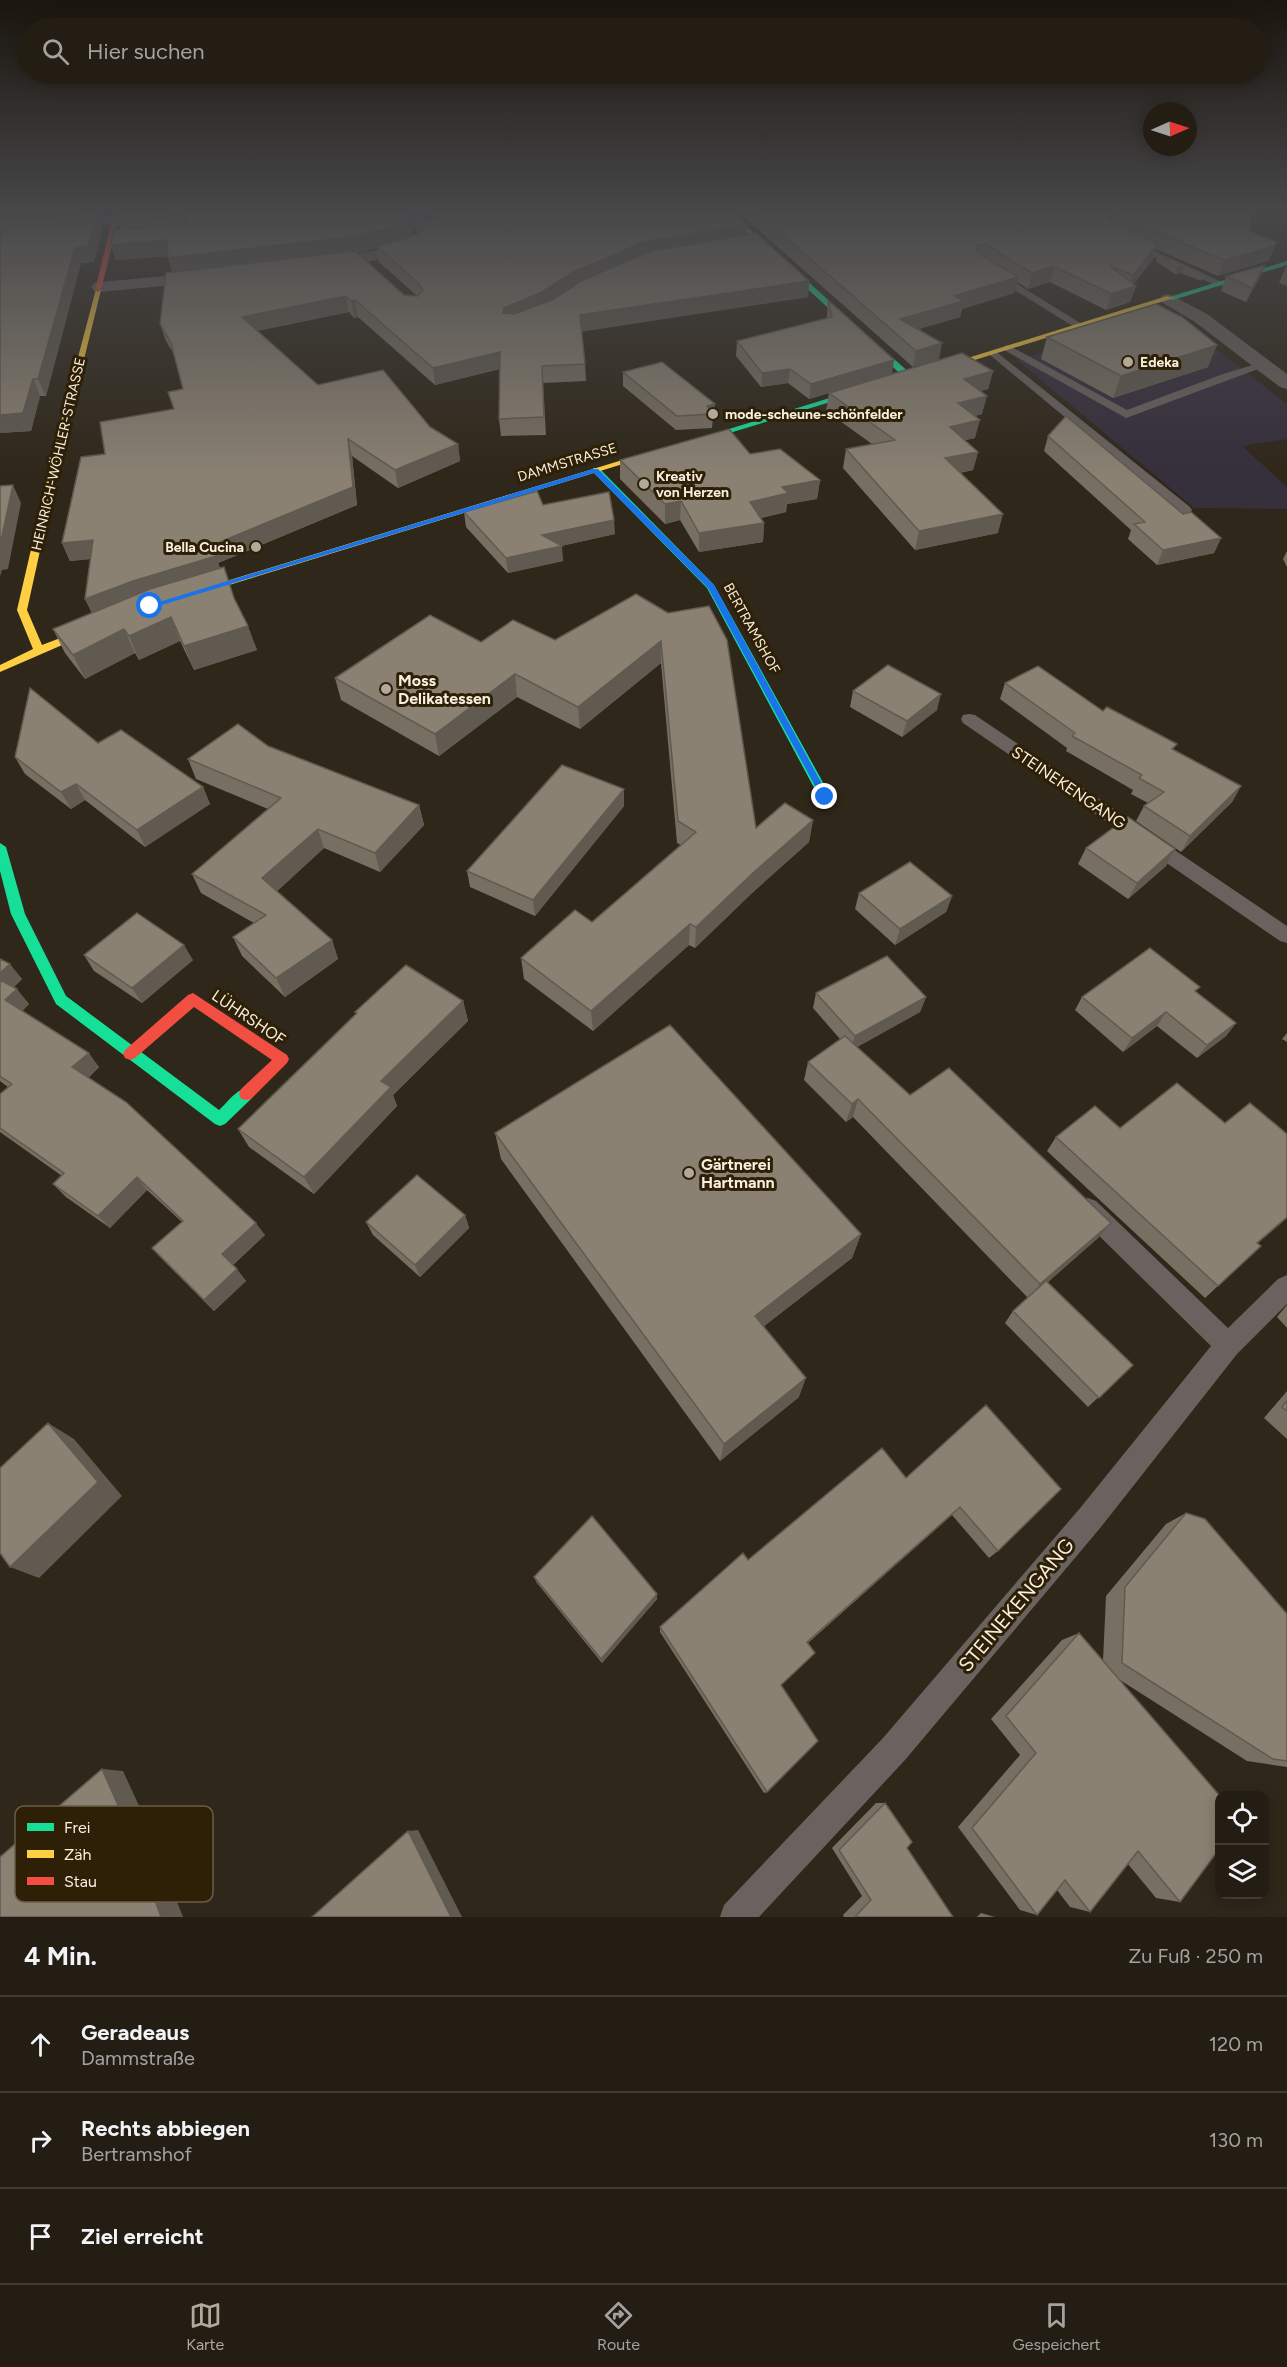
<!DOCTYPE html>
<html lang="de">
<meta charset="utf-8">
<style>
body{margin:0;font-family:Figtree,sans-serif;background:#2f2a21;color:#f1f3f6}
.controls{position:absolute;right:18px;bottom:18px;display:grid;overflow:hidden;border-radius:12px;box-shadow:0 3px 15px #0003}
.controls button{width:54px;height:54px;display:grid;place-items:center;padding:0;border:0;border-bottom:2px solid #403b33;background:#231d13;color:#f1f3f6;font:30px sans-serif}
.compass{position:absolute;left:1143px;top:102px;width:54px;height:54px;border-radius:50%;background:#231d13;box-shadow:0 3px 15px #0003;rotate:87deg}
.stop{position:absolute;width:18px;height:18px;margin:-14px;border:4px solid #1a73e8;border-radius:50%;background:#fff}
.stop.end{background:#1a73e8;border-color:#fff;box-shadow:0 2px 6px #0008}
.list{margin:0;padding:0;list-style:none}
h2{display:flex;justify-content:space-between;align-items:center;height:78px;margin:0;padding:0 24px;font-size:26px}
h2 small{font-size:20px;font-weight:400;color:#a3a2a0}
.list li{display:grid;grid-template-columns:39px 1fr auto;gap:18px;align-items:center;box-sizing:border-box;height:96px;padding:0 24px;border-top:2px solid #403b33}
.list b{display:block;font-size:22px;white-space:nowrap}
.list p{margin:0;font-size:20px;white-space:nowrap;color:#a3a2a0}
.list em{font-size:20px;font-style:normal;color:#a3a2a0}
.icon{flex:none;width:33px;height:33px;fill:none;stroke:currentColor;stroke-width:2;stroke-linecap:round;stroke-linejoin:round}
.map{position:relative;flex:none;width:1287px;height:1917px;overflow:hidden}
.search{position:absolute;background:#231d13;box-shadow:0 3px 15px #0003;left:18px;right:18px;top:18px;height:66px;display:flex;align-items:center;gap:15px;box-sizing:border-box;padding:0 21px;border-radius:33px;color:#a3a2a0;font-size:22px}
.sheet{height:366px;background:#231d13}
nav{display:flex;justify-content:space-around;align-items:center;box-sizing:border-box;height:84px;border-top:2px solid #403b33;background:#231d13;font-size:16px;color:#a3a2a0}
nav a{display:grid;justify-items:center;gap:3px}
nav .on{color:#b2a99a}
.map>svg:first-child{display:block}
.commercial{fill:#362f3c}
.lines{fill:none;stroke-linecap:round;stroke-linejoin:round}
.lane{fill:#6a625e;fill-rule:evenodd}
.street{fill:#6a625e;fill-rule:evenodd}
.fast{fill:#16e098;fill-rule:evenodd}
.slow{fill:#ffcf43;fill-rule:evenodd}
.jam{fill:#f24e42;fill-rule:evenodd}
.wall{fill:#776f62;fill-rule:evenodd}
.shaded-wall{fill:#615a50}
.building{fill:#8a8172;stroke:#615a50;stroke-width:1.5}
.route{fill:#1a73e8}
.poi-dot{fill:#b2a99a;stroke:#2e2006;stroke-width:2}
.labels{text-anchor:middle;stroke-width:6;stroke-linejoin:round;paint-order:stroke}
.far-poi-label{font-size:14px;font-weight:bold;fill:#f8efe0;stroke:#2e2006;text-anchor:start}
.far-street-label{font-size:14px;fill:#f8efe0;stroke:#2e2006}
.poi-label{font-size:16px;font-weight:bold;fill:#f8efe0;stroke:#2e2006;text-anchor:start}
.street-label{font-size:16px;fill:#f8efe0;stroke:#2e2006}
.near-street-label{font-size:20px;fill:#f8efe0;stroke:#2e2006}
.key{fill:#2e2006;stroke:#6b5e47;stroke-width:1.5}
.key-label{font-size:16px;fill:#f8efe0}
</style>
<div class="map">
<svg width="1287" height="1917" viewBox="0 0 1287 1917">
<rect width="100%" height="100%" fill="#2f2719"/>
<path class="commercial" d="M1170,313L1287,404V439L1242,446L1287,487V509L1194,508L1017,360Z"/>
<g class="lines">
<path class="lane" d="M1129,242H1135L1226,284L1217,286L1129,246Z
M990,271H996L1085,326L1084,328H1076L990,275Z
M1008,345L1127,410L1223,374L1263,362L1269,365L1126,418L1004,350V346Z
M994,350L1190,507L1192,510L1190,513H1180L990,355L989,353Z
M969,714L975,715L1287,926V943L1280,941L963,723L961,719L963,715Z
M1088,1198L1096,1201L1228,1328L1278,1279L1287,1275V1304L1237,1354L1101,1527L905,1760L759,1917H720L724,1905L883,1738L1081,1507L1211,1346L1080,1217L1076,1209L1080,1201Z"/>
<path class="street" d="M405,209H421L433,232L421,247L369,262L319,269L311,264C321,251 394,258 417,232Z
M115,215L120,217L123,220L120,223L0,234V224Z
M209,272L217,277L215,281L100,292L94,291L91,287L94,283L100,282Z
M1169,294L1207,314L1287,374V389L1280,387L1195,322L1163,303L1160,299L1163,295Z"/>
<path class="fast" d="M720,209H727L912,375V379H906Z
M1287,261V265L1173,300L1166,298Z
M869,386L876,388L648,458L641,456Z
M593,468H599L714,585L831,797L829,800H821L819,797L707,588L593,472Z
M0,843L6,847L25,914L66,996L219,1110C228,1102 239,1085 251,1089L253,1094L251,1099L225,1124L220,1126L215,1124L56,1004L11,914L0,871Z"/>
<path class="slow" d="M96,289L101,290L65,437L27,610L42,645L97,624L101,623L106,626L0,672V665L33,649L17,610L57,437Z
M1167,296L1174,298L933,373L926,371Z
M642,454L649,456L190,597L186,598L181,595Z"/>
<path class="jam" d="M115,209H121L101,290L98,292L95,290Z
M193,993L287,1055L289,1059L287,1063L251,1099L246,1100L241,1099L239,1094L241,1089L272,1060L194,1007L135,1058L130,1060L125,1058L123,1054L125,1050L188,995Z"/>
</g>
<path class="wall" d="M0,209L107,213L99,214L103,227L94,262L81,263L46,396H40L31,431L0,433Z
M279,209V213L412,216L414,232L410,236L419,234L429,220L424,209H729L747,225L746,235L809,281L808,297L582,331L585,364L586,381L543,383L546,435L501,436L499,419L500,369L435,385L358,317L354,318L349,312L257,331L318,385L430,427L458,444L460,461L398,488L352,456L357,505L218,563L257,650L194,670L180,641L139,660L135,653L85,679L65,653L53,629L92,613L85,599L90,559L70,561L62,543L105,454L174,409L183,389L175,356L166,341L160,324L172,272L168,256L116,260L111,245L120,230L117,220ZM377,248L379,262L417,296L404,295L357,252Z
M735,209H1251L1249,231L1277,242L1268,261L1218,276L1156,249L1153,259L1133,285L1136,286L1130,302L1106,310L1050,282L1028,289L1017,282L1014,293L962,309L960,317L919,329L942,343L913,367Z
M1159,254L1204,274L1201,281L1181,273L1175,274L1156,261Z
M1265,265L1259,279L1246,302L1221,291L1226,276Z
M1286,267H1287V286L1279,283Z
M828,300L892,374L809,399L788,383L761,387L736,356L737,341L827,318V314Z
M1047,337L1208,367L1113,398L1041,359Z
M993,371L988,389L980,391L982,414L975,416V438L965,440L978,452L973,470L960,473L998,533L915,550L843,468L846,449L872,444L826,411L829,393Z
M623,372L715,404L714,417L713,418L712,428L676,430L623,386Z
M1048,436L1183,514L1221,538L1214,553L1157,565L1128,539L1131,530L1044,451Z
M750,454L820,480L817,499L787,504L786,512L761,518L764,523L763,542L699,552L680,520L665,524L620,479V460Z
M464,512L615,534L561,546L563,561L508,573L466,527Z
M1287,551V567L1283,559Z
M636,594L756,828L813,820L809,842L752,893L695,948L689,945L593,1031L524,979L521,958L592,922L681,845L677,843L661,663L580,729L517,697L439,756L341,700L335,678L481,642L555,640Z
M1005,683L1103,711L1241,786L1232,802L1181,852L1136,821L1144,806L1148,803L1131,794L1133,790L1066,751L1067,748L1000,699Z
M853,691L937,710L902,737L850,707Z
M98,743L203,787L210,804L145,847L85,800L71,809L25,774L15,757Z
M268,746L419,805L424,825L380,872L324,848L277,891L332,940L338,959L285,997L242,956L233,937L254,923L201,893L192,874L268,809L196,779L188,759Z
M624,789V806L535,916L470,887L467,871Z
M1086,848L1175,849L1166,866L1128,899L1078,864Z
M859,893L952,896L946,912L895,945L855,909Z
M84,955L193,960L142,1003L94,971Z
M0,959L22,979L14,987L29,1004L22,1011L99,1067L88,1078L265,1235L233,1265L246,1281L214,1311L163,1260L152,1248L182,1222L147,1190L110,1228L66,1197L53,1184L62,1176L0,1132V1094L8,1087L0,1081Z
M1196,992L1236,1023L1226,1036L1197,1058L1157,1026L1123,1052L1075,1010L1082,997Z
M816,993L926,997L920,1012L857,1047L910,1095L1111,1223L1098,1238L1048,1282L1133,1365L1088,1407L1005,1323L1013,1311L1028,1298L853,1117L846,1122L804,1080L808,1062L840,1039L813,1008Z
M463,1001L468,1021L393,1095L397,1106L314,1194L249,1147L238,1129L356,1014L355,1012Z
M1287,1033V1042L1282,1039Z
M1225,1123L1287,1134V1218L1258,1243L1261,1246L1205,1298L1047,1151L1056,1137L1120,1128Z
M495,1133L861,1234L852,1258L764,1326L799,1397L720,1461L501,1159Z
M465,1215L469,1228L420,1277L373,1235L366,1222Z
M1287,1305V1328L1277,1317Z
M1287,1391V1439L1264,1418Z
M986,1405L998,1551L989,1558L952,1515L808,1643L781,1685L767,1792L764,1793L660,1632V1627L748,1560L906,1478Z
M1186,1513L1287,1614V1767L1247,1761L1120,1680L1180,1902L1156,1898L1128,1864L1090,1912L1070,1907L1057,1890L1037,1915L1020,1910L958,1827L1020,1755L991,1719L1062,1640L1079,1633L1103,1661L1106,1596L1166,1524Z
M534,1577L657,1599L602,1663L537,1583Z
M876,1803H885L907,1848L953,1917H844L843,1915L862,1896L832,1848Z
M981,1913L995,1917H977Z"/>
<path class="shaded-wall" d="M0,209H109L107,213L99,214L103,227L94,262L81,263L46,396L38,379L0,222Z
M608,209H677L615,217Z
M1114,214L1110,229L1108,218Z
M412,216L414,232L408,239L362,252L173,274L168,258Z
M747,225L746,240L505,329L504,308L573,272L644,242Z
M167,240L172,256L116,260L111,245Z
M1277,242L1268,261L1218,276L1224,260Z
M1158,244L1153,259L1131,288L1136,286L1130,302L1106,310L1111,294L1129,288L1133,275Z
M1184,265L1181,273L1175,274L1177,267Z
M1265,265L1259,279L1246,302L1252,288Z
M1054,266L1050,282L1028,289L1032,273Z
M1018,277L1014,293L962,309L960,317L897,335L900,319L954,296Z
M809,281L808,297L580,332V315Z
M346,296L349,312L246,333L242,317Z
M355,300L358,317L354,318L351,301Z
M942,343L939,360L913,367L916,351Z
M1217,345L1208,367L1113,398L1121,376Z
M500,352L501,368L435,385L433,368Z
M894,360L892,374L809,399L811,384Z
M790,369L788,383L761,387L762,373Z
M993,371L988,389L960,397L964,379Z
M33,379L40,396L31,431L0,433V435V415Z
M987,396L982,414L954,421L958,403Z
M715,404L714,417L713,418V414L707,406Z
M980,420L975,438L946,445L950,427Z
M348,439L352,456L357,505L218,563L222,574L94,617L85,599L210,546Z
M458,444L460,461L398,488L395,470Z
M978,452L973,470L941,476L945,458Z
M820,480L817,499L787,504L786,512L749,521L750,502L782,487Z
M13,485L21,503L8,569L2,570L0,576V545Z
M681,501L680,520L665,524V504Z
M1003,514L998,533L915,550L919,531Z
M614,520L615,534L543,550L542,535Z
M764,523L763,542L699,552V533Z
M1221,538L1214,553L1157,565L1163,550Z
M93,540L101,558L70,561L62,543Z
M562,546L563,561L508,573L506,558Z
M171,617L180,641L139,660L129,636Z
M248,626L257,650L194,670L184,646Z
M124,629L135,653L85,679L73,655Z
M661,641V663L580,729L578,707Z
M515,674L517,697L439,756L435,734Z
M941,694L937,710L902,737L907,721Z
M76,784L85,800L71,809L61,792Z
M1241,786L1232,802L1181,852L1190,836Z
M203,787L210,804L145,847L137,830Z
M624,789V806L535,916L533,900Z
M419,805L424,825L380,872L375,853Z
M813,820L809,842L752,893L695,948L696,927L754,872Z
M318,829L324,848L270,898L262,878Z
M1175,849L1166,866L1128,899L1137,883Z
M952,896L946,912L895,945L900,929Z
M690,924L689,945L593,1031L591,1011Z
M332,940L338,959L285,997L276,978Z
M184,945L193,960L142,1003L132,988Z
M10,964L22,979L8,992L0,983V973Z
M17,989L29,1004L17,1015L5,1000Z
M926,997L920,1012L850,1051L855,1036Z
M463,1001L468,1021L393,1095L397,1106L314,1194L304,1177L381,1081Z
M1166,1012L1157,1026L1123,1052L1132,1038Z
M1236,1023L1226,1036L1197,1058L1207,1045Z
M89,1053L99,1067L84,1082L72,1067Z
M858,1099L853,1117L846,1122L852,1104Z
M137,1177L147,1190L110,1228L98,1216Z
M465,1215L469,1228L420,1277L415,1265Z
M256,1223L265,1235L231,1266L222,1254Z
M1111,1223L1098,1238L1029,1298L1040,1284Z
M861,1234L852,1258L750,1337L755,1316Z
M237,1269L246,1281L214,1311L204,1300Z
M806,1378L799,1397L720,1461L724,1444Z
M48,1423L74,1439L122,1496L39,1578L10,1567Z
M657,1594V1599L602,1663L601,1659Z
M102,1769L123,1771L176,1886L172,1889L183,1917H161Z
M418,1830L462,1917H451L408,1831Z"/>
<path class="building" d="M120,209H275V213L332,209H408L412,216L405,224L359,236L168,258L167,240L111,245L114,230L186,225L187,217L182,215L117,220Z
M429,209H610L615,212L638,209H729L747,225L644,242L573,272L542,292L504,308L503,313L514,314L552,300L583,280L651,251L756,233L809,281L580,315L585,364L542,366L544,417L499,419L500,352L433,368L355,300L351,301L346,296L242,317L318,385L383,370L430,427L458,444L395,470L348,439L353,487L210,546L216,556L133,581L85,599L93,540L62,543L81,457L105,454L100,422L174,409L168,392L183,389L171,343L160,324L166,273L355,251L404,295L418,296L423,290L419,284L377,246L419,234L433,216Z
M753,209H1251L1249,231L1277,242L1274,246L1224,260L1114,214L1108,218L1112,223L1158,244L1133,275L1110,266L1136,286L1111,294L1054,266L1032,273L987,245H979L977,247L978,253L1018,277L954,296L964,301L900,319L942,343L916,351Z
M98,212L88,246L75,248L38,379H33L23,413L0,415V220Z
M1159,254L1204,274L1184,265L1177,267Z
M1265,265L1252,288L1226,276Z
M828,300L894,360L811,384L790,369L762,373L737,341L832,317Z
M1156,304L1182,317L1217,345L1121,376L1047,337Z
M962,353L993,371L964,379L987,396L958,403L980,420L950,427L978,452L945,458L1003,514L919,531L846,449L895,440L829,393Z
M662,362L715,404L707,406L713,414L677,416L623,372Z
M1066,416L1183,514L1191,512L1221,538L1163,550L1134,524L1145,522L1048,436Z
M729,429L750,454L780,449L820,480L782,487L788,493L750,502L764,523L699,533L681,501L665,504L620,460Z
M13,485L0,545V486Z
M537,491L543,505L609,492L614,520L542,535L562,546L506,558L464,512Z
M224,567L234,598L248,626L184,646L171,617L129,636L124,629L73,655L53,629L150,589Z
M636,594L668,613L709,606L727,640L756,828L785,803L813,820L754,872L696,927L690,924L591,1011L521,958L575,910L592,922L696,832L678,821L661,641L578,707L515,674L435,734L335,678L430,615L481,642L513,620L555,640Z
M888,665L941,694L907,721L853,691Z
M1038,666L1103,711L1107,707L1177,744L1172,749L1241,786L1190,836L1144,806L1164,792L1139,778L1142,775L1072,736L1075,733L1005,683Z
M30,688L98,743L121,730L203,787L137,830L76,784L61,792L15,757Z
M238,724L268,746L419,805L375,853L318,829L262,878L332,940L276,978L233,937L266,915L192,874L281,798L188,759Z
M562,765L624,789L533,900L467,871Z
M1128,817L1175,849L1137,883L1086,848Z
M910,862L952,896L900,929L859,893Z
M137,913L184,945L132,988L84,955Z
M1150,948L1200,987L1195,991L1236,1023L1207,1045L1166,1012L1132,1038L1082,997Z
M887,956L926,997L855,1036L816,993Z
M0,959L10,964L0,973Z
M406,965L463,1001L381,1081L391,1087L304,1177L238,1129L357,1013L355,1012Z
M0,980L17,989L5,1000L89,1053L72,1067L126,1102L256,1223L222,1254L237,1269L204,1300L152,1248L183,1221L137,1177L98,1216L53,1184L64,1173L0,1128V1094L12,1084L0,1076Z
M670,1025L861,1234L755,1316L806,1378L724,1444L495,1133Z
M845,1036L910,1095L949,1068L1111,1223L1040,1284L858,1099L852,1104L808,1062Z
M1177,1083L1225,1123L1250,1103L1287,1134V1217L1257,1243L1261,1246L1218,1286L1056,1137L1095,1106L1120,1128Z
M417,1175L465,1215L415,1265L366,1222Z
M1046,1281L1133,1365L1099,1398L1013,1311Z
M1287,1401V1411L1282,1407Z
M986,1405L1061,1489L998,1551L960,1507L807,1642L815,1653L781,1685L818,1741L767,1792L660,1627L743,1553L748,1560L882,1448L906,1478Z
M48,1423L98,1482L10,1567L0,1553V1468Z
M1186,1513L1205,1519L1287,1614V1761L1273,1759L1122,1663L1125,1587Z
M592,1516L657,1594L601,1659L534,1577Z
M1079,1633L1220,1796V1848L1180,1902L1138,1851L1090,1912L1065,1880L1037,1915L972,1828L1036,1753L1006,1716Z
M102,1769L155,1889L152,1892L161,1917H0V1857Z
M885,1803L912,1842L907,1848L953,1917H855L871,1900L839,1850Z
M408,1831L451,1917H312Z"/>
<linearGradient id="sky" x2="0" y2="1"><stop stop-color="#1a150e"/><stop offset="0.44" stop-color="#474749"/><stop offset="1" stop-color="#474749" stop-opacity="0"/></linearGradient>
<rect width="1287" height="477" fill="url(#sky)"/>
<path class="route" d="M593,469H598L714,585L829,797L828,799L821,797L708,588L594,473L152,608L146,606Z"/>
<g class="poi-dot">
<circle cx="1128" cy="362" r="6"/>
<circle cx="713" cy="414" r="6"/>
<circle cx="644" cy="484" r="6"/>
<circle cx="256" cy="547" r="6"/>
<circle cx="386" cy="689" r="6"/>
<circle cx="689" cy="1173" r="6"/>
</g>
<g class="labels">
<g class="far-poi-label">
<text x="1140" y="367">Edeka</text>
<text x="725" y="419">mode-scheune-schönfelder</text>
<text x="656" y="481">Kreativ<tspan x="656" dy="16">von Herzen</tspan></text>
<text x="244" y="552" text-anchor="end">Bella Cucina</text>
</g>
<g class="far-street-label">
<text transform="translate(58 454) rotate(-77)" y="5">HEINRICH-WÖHLER-STRASSE</text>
<text transform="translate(567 462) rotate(-17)" y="5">DAMMSTRASSE</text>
<text transform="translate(752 628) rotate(61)" y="5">BERTRAMSHOF</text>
</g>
<g class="poi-label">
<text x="398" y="686">Moss<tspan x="398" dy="18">Delikatessen</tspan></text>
<text x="701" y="1170">Gärtnerei<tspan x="701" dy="18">Hartmann</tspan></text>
</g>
<g class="street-label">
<text transform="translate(1069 787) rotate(34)" y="6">STEINEKENGANG</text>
<text transform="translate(249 1017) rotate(34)" y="6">LÜHRSHOF</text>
</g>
<g class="near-street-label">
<text transform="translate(1016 1605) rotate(-50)" y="7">STEINEKENGANG</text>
</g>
</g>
<rect x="15" y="1806" width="198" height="96" rx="9" class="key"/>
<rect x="27" y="1823" width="27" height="8" fill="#16e098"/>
<rect x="27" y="1850" width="27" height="8" fill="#ffcf43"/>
<rect x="27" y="1877" width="27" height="8" fill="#f24e42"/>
<g class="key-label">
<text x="64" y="1833">Frei</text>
<text x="64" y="1860">Zäh</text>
<text x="64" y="1887">Stau</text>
</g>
</svg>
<div class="controls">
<button><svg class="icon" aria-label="locate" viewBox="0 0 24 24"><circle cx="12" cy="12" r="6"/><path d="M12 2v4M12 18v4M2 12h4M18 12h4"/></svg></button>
<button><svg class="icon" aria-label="layers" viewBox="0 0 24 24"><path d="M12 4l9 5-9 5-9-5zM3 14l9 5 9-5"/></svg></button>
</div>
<svg class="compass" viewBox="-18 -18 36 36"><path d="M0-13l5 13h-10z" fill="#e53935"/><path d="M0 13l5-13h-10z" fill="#a3a2a0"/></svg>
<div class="stop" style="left:150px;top:606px"></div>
<div class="stop end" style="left:825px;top:797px"></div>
<div class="search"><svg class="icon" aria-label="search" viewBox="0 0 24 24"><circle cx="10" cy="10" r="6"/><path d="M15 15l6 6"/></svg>Hier suchen</div>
</div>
<section class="sheet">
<h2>4 Min.<small>Zu Fuß · 250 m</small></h2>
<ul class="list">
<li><svg class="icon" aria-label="ahead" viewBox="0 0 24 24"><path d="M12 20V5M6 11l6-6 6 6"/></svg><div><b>Geradeaus</b><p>Dammstraße</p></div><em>120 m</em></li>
<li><svg class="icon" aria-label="right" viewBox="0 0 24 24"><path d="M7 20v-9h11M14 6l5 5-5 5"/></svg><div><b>Rechts abbiegen</b><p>Bertramshof</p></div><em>130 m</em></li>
<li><svg class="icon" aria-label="arrive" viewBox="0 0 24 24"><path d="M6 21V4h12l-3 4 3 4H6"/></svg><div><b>Ziel erreicht</b></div></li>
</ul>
</section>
<nav>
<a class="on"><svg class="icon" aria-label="map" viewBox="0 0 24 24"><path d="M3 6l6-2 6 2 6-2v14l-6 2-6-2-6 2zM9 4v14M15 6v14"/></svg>Karte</a>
<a><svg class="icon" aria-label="directions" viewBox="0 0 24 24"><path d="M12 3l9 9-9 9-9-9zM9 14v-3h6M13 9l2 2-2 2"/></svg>Route</a>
<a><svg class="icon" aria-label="saved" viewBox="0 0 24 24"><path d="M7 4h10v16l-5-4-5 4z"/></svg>Gespeichert</a>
</nav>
